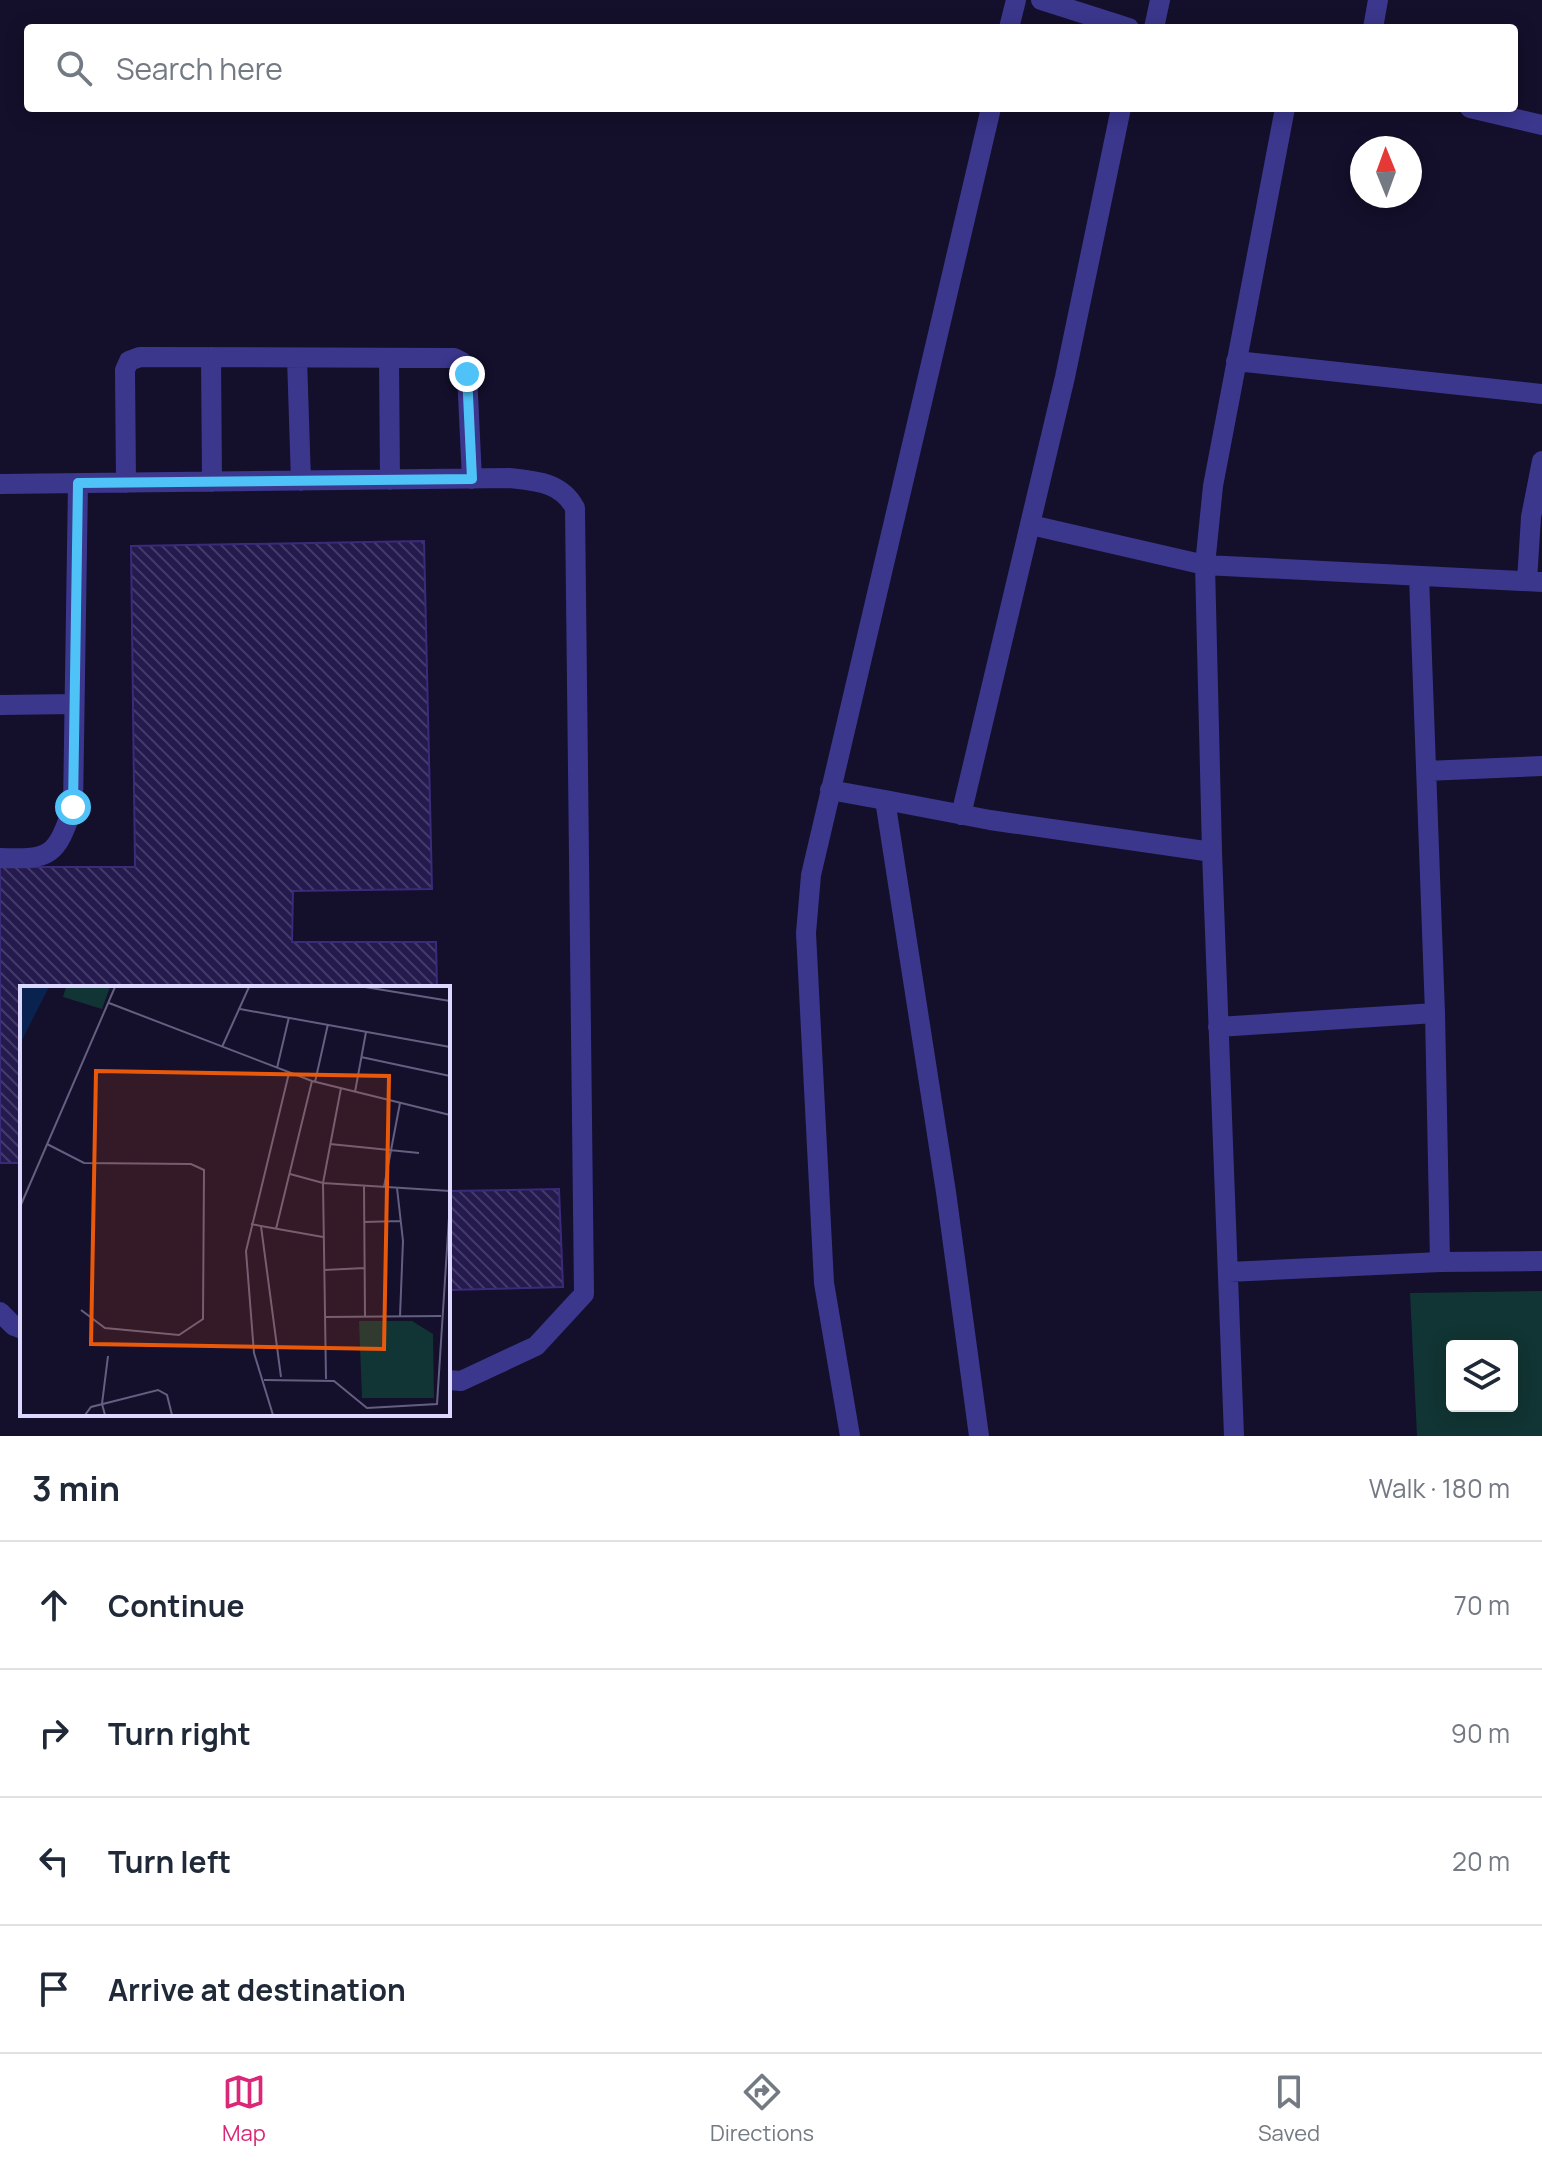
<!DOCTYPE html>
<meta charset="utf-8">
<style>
body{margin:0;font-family:Manrope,sans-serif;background:#f2f2f3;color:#1f2937}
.controls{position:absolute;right:24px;bottom:24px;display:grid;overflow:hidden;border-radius:8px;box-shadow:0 4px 20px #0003}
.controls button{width:72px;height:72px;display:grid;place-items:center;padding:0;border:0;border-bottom:2px solid #e0e1e3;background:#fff;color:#1f2937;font:40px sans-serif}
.compass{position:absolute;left:1350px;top:136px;width:72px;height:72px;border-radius:50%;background:#fff;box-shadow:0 4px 20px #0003;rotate:359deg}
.stop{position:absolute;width:24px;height:24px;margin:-18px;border:6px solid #4fc3f7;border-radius:50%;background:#fff}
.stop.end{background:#4fc3f7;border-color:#fff;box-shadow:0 2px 8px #0008}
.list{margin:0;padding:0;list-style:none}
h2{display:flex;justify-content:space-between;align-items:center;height:104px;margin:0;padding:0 32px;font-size:34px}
h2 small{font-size:26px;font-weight:400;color:#747a83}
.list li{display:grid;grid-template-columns:52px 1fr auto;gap:24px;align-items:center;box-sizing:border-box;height:128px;padding:0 32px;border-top:2px solid #e0e1e3}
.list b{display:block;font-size:30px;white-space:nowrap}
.list em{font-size:26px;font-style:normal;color:#747a83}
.icon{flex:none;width:44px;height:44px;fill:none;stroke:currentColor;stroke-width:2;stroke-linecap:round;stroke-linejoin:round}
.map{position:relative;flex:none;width:1542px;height:1436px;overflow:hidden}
.search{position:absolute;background:#fff;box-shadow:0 4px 20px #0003;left:24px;right:24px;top:24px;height:88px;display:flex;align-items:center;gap:20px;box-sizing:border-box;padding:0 28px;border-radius:8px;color:#747a83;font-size:30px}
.sheet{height:616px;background:#fff}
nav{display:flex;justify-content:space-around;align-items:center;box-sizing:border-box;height:112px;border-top:2px solid #e0e1e3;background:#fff;font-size:22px;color:#747a83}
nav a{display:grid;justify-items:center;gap:4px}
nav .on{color:#db2777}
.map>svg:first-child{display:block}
.pitch{fill:#113534;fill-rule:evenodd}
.building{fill:url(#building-back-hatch);stroke:#3b2a7a;stroke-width:2}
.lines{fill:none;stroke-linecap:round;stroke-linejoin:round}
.minor{stroke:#3b378d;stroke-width:20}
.route{stroke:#4fc3f7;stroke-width:10}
.inset-road{fill:none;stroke:#645f80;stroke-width:2}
.view{fill:#e8590c;fill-opacity:0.15;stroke:#e8590c;stroke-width:4}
.inset-edge{fill:none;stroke:#ddd8ff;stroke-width:4}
</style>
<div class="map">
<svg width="1542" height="1436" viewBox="0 0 1542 1436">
<defs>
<pattern id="building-back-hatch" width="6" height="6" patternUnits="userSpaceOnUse" patternTransform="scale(2)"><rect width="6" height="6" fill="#251a4d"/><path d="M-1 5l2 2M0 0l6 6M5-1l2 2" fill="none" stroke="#443b68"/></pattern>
</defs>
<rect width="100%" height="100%" fill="#140f2b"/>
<path class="pitch" d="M1542,1291V1436H1417L1410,1293ZM1452,1346H1512V1406H1452Z"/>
<path class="building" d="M424,541L432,889L293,891L292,942H436L437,988H22V1163H0V867H135L131,546Z
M559,1189L563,1287L448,1290V1191Z"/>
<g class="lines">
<path class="minor" d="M1041,0L1129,28
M1009,28L1016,0
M1154,28L1160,0
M1373,28L1378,0
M1470,108L1542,125
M211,357L212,482
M297,358L301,481
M389,358L390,480
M1236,361L1542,394
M126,483L125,370L129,361L140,357L454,358L462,362L467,374L472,479
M0,484L509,478C536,481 561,482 575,508L584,1294L536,1346L461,1381L448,1380
M1031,525L1205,565L1542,582
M1419,576L1435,1013L1440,1262
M1527,581L1531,517L1542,461
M0,705L74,704
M1426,771L1542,766
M830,790L885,800L946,1192L979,1436
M885,800L990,820L1212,852
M961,815L1065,377L1121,108
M0,858C51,860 56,856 73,807L78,483
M1218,1027L1435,1013
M1228,1272L1440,1262L1542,1261
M0,1312L14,1326L22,1329
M850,1436L824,1283L806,933L811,875L991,108
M1234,1436L1212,852L1205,565L1213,486L1285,108"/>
</g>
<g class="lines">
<path class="route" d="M73,807L78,483L472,479L467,374"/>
</g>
<g transform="translate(20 986)">
<rect width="430" height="430" fill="#140f2b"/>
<path d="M46,1H90L82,23L43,11Z" fill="#113534"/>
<path d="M339,335H392L413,348L414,412H342Z" fill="#113534"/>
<path d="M0,1H29L0,58Z" fill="#09224f"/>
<path class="inset-road" d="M345,1L430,15M89,17L292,95L430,129M220,23L430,61M202,61L229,1M341,71L430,90M257,82L269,31M295,96L308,38M335,106L346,46M27,158L64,177L171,178L184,184L183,333L159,349L85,342L61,324M310,158L399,167M270,188L303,197L430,205M344,199L345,330M364,201L380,117M377,202L383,255L380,330M0,221L95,1M344,236L381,235M231,238L241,240L261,391M241,240L303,251M256,243L292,95M304,284L345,282M305,331L421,330M306,393L303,197L321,102M244,394L314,395L347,422L417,418L430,216M65,429L71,421L138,404L147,409L152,429M85,429L82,418L88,370M253,429L234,367L226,265L269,87"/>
<path class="view" d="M76,85L369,90L364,363L71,358Z"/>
<rect width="430" height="430" class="inset-edge"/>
</g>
</svg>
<div class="controls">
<button><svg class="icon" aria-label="layers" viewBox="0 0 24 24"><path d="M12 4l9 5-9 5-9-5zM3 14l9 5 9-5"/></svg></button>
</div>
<svg class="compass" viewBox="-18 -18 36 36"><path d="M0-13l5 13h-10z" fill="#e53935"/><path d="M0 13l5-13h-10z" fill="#747a83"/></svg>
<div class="stop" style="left:73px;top:807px"></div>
<div class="stop end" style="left:467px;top:374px"></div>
<div class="search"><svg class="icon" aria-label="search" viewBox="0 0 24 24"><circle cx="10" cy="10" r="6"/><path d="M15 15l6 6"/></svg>Search here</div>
</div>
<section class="sheet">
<h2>3 min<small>Walk · 180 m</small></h2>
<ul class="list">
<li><svg class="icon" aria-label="ahead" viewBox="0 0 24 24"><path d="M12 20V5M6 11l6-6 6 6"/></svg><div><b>Continue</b></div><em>70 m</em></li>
<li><svg class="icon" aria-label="right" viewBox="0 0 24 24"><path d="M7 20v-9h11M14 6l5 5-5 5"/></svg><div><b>Turn right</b></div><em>90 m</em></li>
<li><svg class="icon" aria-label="left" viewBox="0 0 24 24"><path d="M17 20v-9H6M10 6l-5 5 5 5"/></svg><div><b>Turn left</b></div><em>20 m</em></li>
<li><svg class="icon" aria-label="arrive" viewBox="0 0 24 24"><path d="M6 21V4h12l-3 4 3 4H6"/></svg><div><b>Arrive at destination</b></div></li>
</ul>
</section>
<nav>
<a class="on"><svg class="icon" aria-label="map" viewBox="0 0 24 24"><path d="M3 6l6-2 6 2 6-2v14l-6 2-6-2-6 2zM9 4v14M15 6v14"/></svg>Map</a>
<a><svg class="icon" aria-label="directions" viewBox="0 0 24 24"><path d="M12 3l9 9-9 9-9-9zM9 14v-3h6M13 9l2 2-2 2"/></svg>Directions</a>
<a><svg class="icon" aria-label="saved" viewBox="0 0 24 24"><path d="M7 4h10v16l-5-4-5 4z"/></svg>Saved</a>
</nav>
